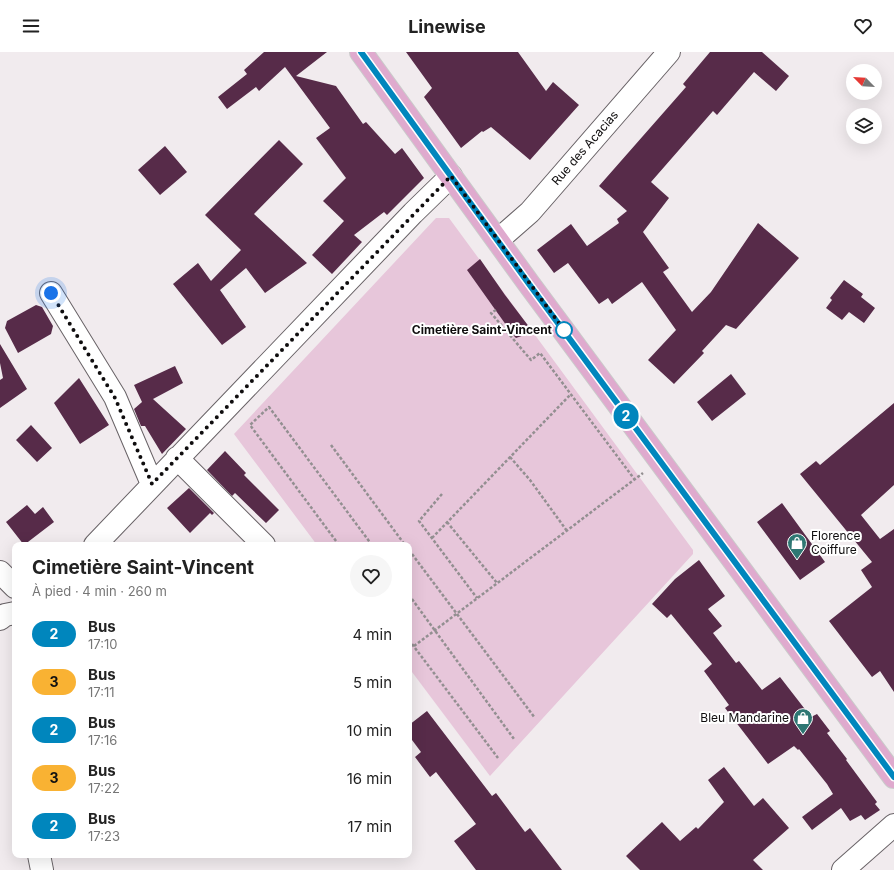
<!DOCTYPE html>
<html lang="fr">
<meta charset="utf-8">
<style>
body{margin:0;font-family:Inter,sans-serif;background:#f6f6f6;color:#222;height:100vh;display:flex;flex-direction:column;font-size:15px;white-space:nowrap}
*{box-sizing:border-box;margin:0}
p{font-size:13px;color:#767676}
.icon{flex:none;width:22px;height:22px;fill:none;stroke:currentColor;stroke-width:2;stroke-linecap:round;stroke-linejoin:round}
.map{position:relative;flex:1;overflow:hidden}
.sheet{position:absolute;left:12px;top:490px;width:400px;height:316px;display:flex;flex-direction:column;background:#fff;border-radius:8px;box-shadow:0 4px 16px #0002}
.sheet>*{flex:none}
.badge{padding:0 8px;border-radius:13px;font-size:14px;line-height:26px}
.needle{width:26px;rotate:294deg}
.fabs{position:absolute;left:846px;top:12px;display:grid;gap:8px}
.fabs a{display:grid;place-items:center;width:36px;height:36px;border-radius:50%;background:#fff;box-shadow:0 4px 16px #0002;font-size:20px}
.you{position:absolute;width:20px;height:20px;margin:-10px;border:3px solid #fff;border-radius:50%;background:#1a73e8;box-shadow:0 0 0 6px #1a73e833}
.map>.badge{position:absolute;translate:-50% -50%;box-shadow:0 0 0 2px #fff}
.round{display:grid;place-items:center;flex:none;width:42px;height:42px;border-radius:21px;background:#f6f6f6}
.head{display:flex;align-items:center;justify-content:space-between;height:68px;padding:0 20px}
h1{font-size:19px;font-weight:700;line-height:30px}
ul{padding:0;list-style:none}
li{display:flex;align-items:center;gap:12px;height:48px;padding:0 20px}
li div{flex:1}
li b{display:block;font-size:15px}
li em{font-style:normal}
li .badge{min-width:44px;font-weight:700;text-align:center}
header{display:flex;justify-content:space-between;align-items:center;height:52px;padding:0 20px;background:#fff;font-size:18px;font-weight:700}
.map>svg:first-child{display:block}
.green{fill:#e7c6da}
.building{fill:#572b49}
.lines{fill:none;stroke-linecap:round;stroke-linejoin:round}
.minor-casing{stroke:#686266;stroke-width:24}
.major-casing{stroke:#cacaca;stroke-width:24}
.path{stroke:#938f91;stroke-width:2.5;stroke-dasharray:3 2;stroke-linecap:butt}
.minor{stroke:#fff;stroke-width:22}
.major{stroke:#dfaace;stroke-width:22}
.line-casing{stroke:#fff;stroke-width:9}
.line{stroke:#0086bd;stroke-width:6}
.walk{stroke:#0f0d0e;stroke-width:4;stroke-dasharray:0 7.2}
.stop-dot{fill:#fff;stroke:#0086bd;stroke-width:2}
.labels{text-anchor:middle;stroke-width:4;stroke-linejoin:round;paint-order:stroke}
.street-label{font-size:12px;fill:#0f0d0e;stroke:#fff}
.stop-label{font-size:12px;font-weight:bold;fill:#0f0d0e;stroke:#fff;text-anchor:end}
.poi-label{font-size:12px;fill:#0f0d0e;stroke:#fff;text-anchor:start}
</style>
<header><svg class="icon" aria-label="menu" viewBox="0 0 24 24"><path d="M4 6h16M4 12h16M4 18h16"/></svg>Linewise<svg class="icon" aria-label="heart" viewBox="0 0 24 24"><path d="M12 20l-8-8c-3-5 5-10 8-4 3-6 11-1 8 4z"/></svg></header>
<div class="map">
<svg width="894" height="818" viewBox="0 0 894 818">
<rect width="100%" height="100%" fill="#f1ebee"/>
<!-- green -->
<path class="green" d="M436,166H449L693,498V502L490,724L409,616V493H317L234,382Z"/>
<!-- building -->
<path class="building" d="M264,0H327L296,24L336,34L363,72L366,70L395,102L402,96L424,126L387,163L384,160L354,183L362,190L332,222L312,203L344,169L323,149L346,126L316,86L330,76L285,15L259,39L256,35L227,57L218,45L247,22L244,18Z
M406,0H518L546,39L553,30L579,53L530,108L491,75L483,80L482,79L461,96L424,45L432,36Z
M710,0H762L789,24L776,39L754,20L717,63L713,59L651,130L669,146L643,180L669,216L663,220L692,260L711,240L758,171L799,206L736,277L726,273L702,299L704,301L674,332L648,308L676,278L642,230L612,252L608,246L599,252L568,211L554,221L537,198L571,172L587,194L619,171L617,167L627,159L599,134L686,35L683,32Z
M279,88L303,112L254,162L307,211L265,241L246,216L220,238L246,275L222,293L173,232L198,211L211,229L241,198L205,163Z
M165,94L187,120L160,143L138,118Z
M480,207L505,243L533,280L516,286L514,284L467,218Z
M844,228L863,242L861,245L875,256L864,271L849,260L842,268L826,256L832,248L830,246Z
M36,253L42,255L53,274L51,282L18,301L5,276L7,269Z
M0,292L27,337L0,356V328L3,326L0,311Z
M175,314L183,331L153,347L186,377L162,402L145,374H141L134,357L142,350L134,333Z
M731,322L746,342L712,369L697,350Z
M79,326L109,373L80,392L54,351Z
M894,351V433L861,463L880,487L894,477V640L880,619L872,625L829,569L872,535L861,518L872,510L800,422L816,409L820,413Z
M31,373L52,396L37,410L16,388Z
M225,399L246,421L244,423L279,458L266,471L235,441L232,444L207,418Z
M189,436L214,461L212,463L210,461L190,481L167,456Z
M782,451L825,510L800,528L757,470Z
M27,453L35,462L43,455L54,470L24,493L6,470Z
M699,508L725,544L708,557L722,574L713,581L736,611L739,609L762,638L780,625L811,665L817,662L830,679L827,681L847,707L846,708L877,750L875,752L880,758L865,768L861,763L850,769L841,756L812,778L802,765L833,742L827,732L799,697L798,698L794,694L768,712L725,656L729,653L704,619L712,612L671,562L667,566L652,552L675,527Z
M427,659L492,744L496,741L525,780L530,776L562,818H476L454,789L476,772L436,720L430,725L415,705L421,700L409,684V673Z
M724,715L754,754L763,746L789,776L753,808L763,818H640L626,804L662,770L680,789L696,775L698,777L724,750L708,728Z"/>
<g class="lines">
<!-- minor casing -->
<g class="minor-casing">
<path id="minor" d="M498,188L530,160L669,0
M51,241L115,345L152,432
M177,406L264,493
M95,493L413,161L451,124
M0,520L15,535
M0,567L5,563L15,561
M39,803L42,818
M843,818L894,773"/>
</g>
<!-- major casing -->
<g class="major-casing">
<path id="major" d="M361,0L529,232L894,725"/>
</g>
<!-- path -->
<path class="path" d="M496,258L491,261L531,308L540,301L635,428
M331,393L405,493
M510,405L530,428L567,479
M442,442L419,469L477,546
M447,470L497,531
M432,486L571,342
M339,493L250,373L269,355L372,493
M409,498L535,666
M409,543L514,687
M409,588L498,706
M414,594L643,421"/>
<!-- minor -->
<use href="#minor" class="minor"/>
<!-- major -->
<use href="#major" class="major"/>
</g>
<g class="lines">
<!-- line casing -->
<g class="line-casing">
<path id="line" d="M361,0L529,232L894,725"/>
</g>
<!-- line -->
<use href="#line" class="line"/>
<!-- walk -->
<path class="walk" d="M51,241L115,346L152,432L451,124L564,278"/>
</g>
<!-- icons -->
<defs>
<g id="shop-pin" transform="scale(1)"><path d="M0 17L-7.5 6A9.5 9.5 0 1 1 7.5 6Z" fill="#2e7773" stroke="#fff"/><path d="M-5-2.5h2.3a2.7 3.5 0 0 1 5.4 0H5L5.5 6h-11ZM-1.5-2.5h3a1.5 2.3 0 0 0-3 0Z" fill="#fff"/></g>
</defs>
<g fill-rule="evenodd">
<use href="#shop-pin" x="797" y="491"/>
<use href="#shop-pin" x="803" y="666"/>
</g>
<!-- markers -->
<circle class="stop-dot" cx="564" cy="278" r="8"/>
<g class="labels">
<!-- street labels -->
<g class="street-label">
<text transform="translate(585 96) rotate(-49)" y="4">Rue des Acacias</text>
</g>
<!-- stop labels -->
<g class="stop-label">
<text x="552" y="282">Cimetière Saint-Vincent</text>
</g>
<!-- poi labels -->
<g class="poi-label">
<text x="811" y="488">Florence<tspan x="811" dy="14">Coiffure</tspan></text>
<text x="789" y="670" text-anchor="end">Bleu Mandarine</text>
</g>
</g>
</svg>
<div class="fabs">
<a><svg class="needle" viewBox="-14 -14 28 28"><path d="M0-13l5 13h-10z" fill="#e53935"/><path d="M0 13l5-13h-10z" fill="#767676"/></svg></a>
<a><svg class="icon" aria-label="layers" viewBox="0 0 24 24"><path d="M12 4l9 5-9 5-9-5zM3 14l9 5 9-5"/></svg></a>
</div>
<div class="you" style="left:51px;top:241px"></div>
<b class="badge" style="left:626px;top:364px;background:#0086bd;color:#fff">2</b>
<section class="sheet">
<div class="head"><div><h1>Cimetière Saint-Vincent</h1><p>À pied · 4 min · 260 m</p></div><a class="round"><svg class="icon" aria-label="heart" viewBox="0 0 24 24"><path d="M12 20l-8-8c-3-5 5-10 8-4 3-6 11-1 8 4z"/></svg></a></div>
<ul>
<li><span class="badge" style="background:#0086bd;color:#fff">2</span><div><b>Bus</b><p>17:10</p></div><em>4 min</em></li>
<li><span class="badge" style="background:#f9b233;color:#111">3</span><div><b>Bus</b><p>17:11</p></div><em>5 min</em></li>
<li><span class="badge" style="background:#0086bd;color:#fff">2</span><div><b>Bus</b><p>17:16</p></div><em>10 min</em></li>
<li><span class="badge" style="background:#f9b233;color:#111">3</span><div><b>Bus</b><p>17:22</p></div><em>16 min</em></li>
<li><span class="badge" style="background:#0086bd;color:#fff">2</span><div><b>Bus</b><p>17:23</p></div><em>17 min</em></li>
</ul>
</section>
</div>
